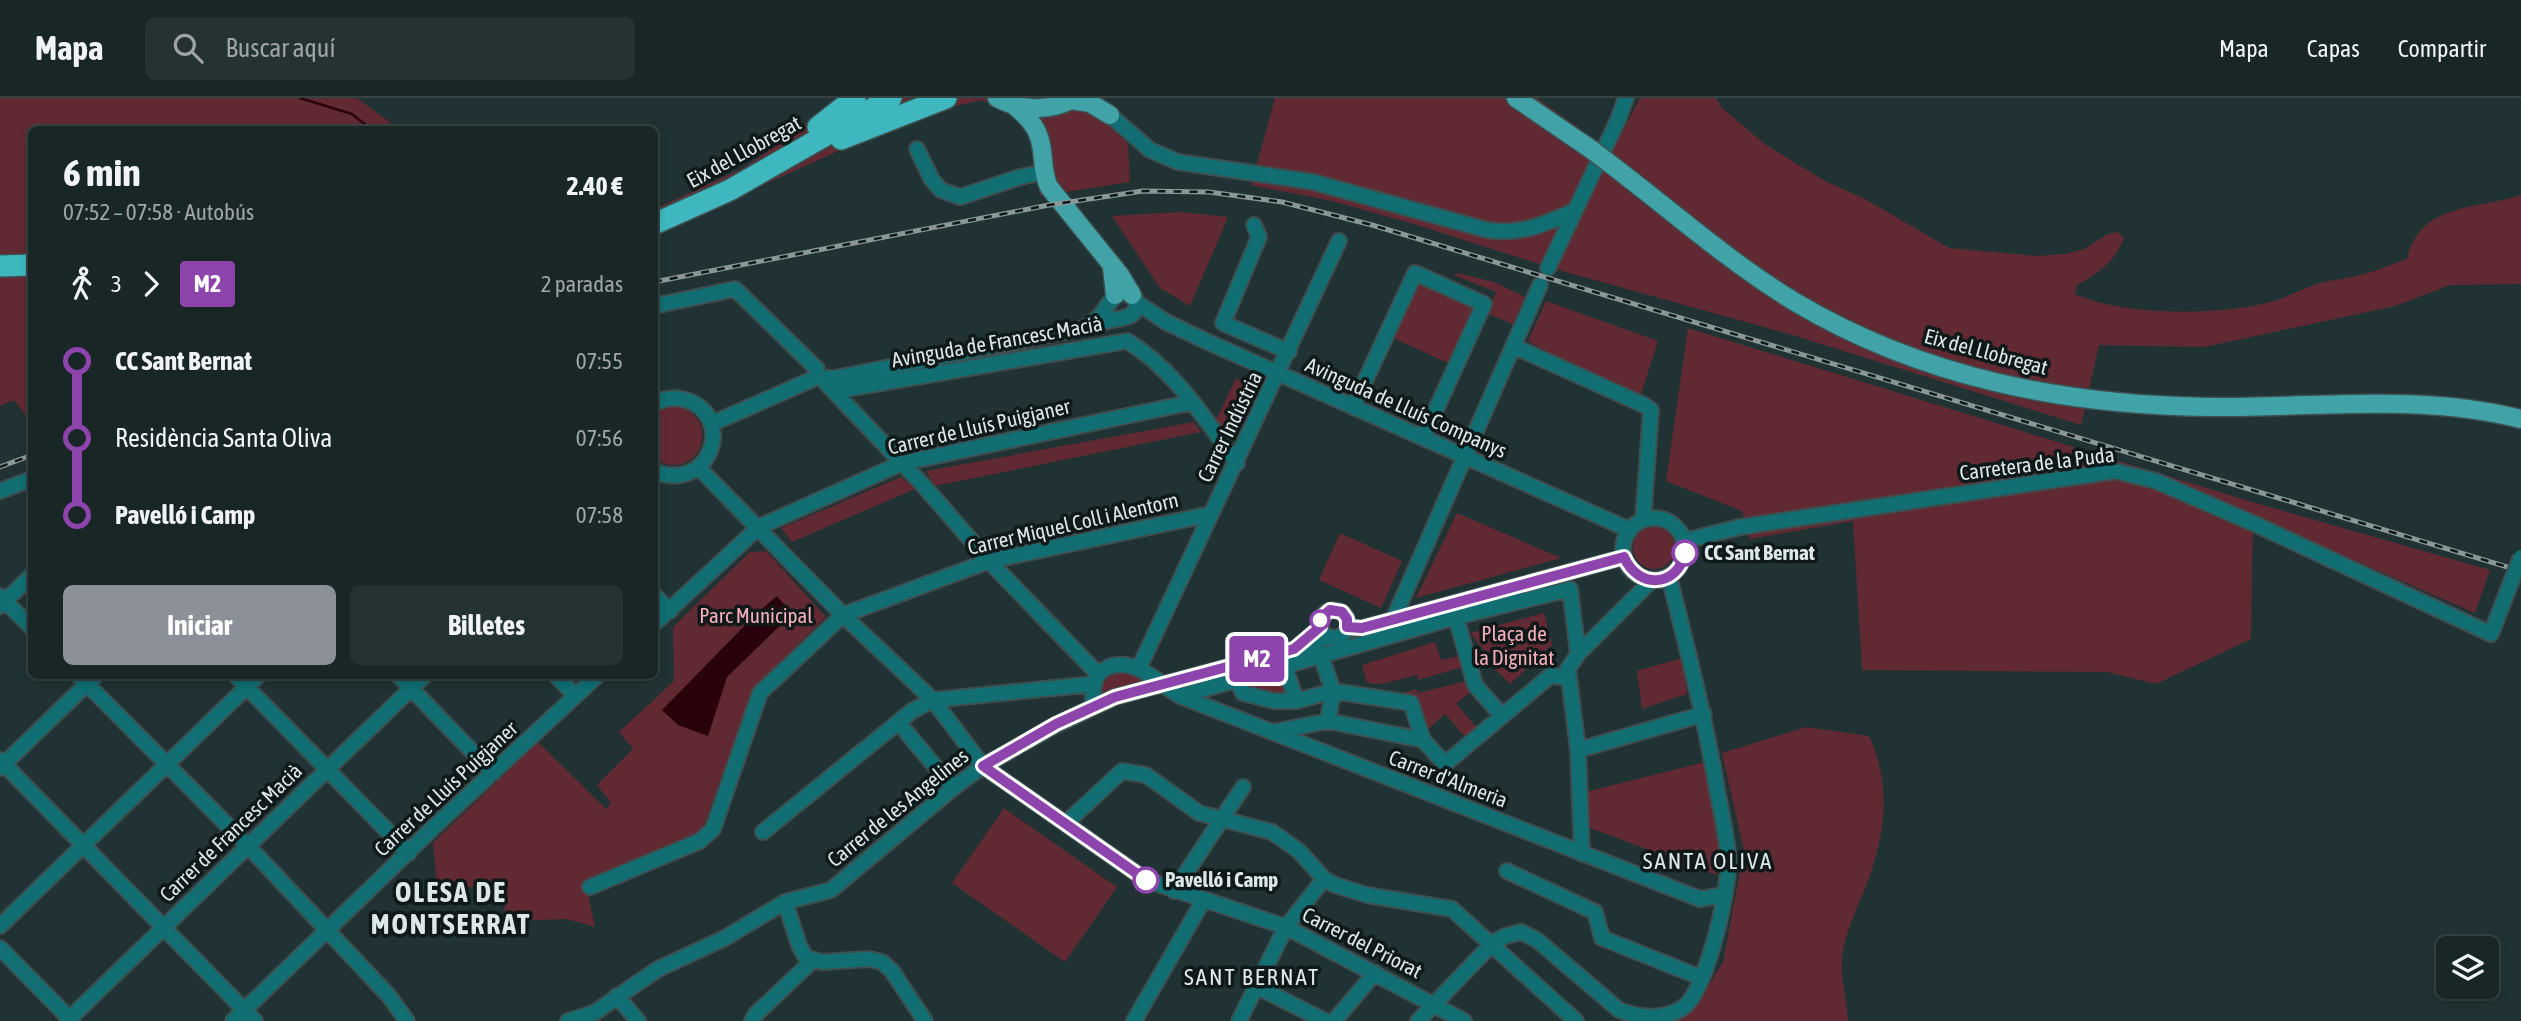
<!DOCTYPE html>
<html lang="es">
<meta charset="utf-8">
<style>
body{margin:0;font-family:"Asap Condensed",sans-serif;background:#253232;color:#f1f3f6;height:100vh;display:flex;flex-direction:column;font-size:26px;white-space:nowrap}
*{box-sizing:border-box;margin:0}
p{font-size:23px;color:#9fa5a7}
.icon{flex:none;width:38px;height:38px;fill:none;stroke:currentColor;stroke-width:2;stroke-linecap:round;stroke-linejoin:round}
.map{position:relative;flex:1;overflow:hidden}
.sheet{position:absolute;left:28px;top:28px;width:630px;height:553px;display:flex;flex-direction:column;background:#182626;border-radius:10px;box-shadow:0 4px 10px #0003,0 0 0 2px #364343}
.sheet>*{flex:none}
.badge{padding:0 14px;border-radius:5px;font-size:24px;line-height:46px}
.controls{position:absolute;left:2436px;top:838px;display:grid;gap:14px}
.controls a{display:grid;place-items:center;width:63px;height:63px;border-radius:10px;background:#182626;box-shadow:0 4px 10px #0003,0 0 0 2px #364343;font-size:35px}
.map>.badge{position:absolute;translate:-50% -50%;box-shadow:0 0 0 4px #fff}
.legs{display:flex;align-items:center;gap:10px;height:77px;padding:0 35px;font-size:23px}
.legs p{margin-inline-start:auto}
.head{display:flex;align-items:center;justify-content:space-between;height:119px;padding:0 35px}
h1{font-size:38px;font-weight:700;line-height:52px}
.cta{display:flex;gap:14px;margin-top:auto;padding:14px 35px}
.cta a{flex:1;height:80px;border-radius:10px;background:#8c9099;color:#fff;font-size:28px;font-weight:700;line-height:80px;text-align:center}
.cta a+a{background:#253232;color:#f1f3f6}
ul{padding:0 35px;list-style:none}
li{display:flex;align-items:center;gap:24px;height:77px;font-size:26px}
li i{display:grid;place-items:center;width:10px;height:100%;margin:0 9px;background:currentColor}
li i::after{content:'';width:18px;height:18px;margin:-9px;border:5px solid;border-radius:50%;background:#182626}
li p{margin-inline-start:auto}
li:first-child i{background:linear-gradient(#0000 50%,currentColor 0)}
li:last-child i{background:linear-gradient(currentColor 50%,#0000 0)}
header{display:flex;align-items:center;gap:42px;box-sizing:border-box;height:98px;padding:0 35px;background:#182626;border-bottom:2px solid #364343}
header strong{font-size:33px}
nav{display:flex;gap:38px;margin-inline-start:auto;font-size:24px}
.search{width:490px;height:63px;background:#253232;display:flex;align-items:center;gap:18px;box-sizing:border-box;padding:0 24px;border-radius:10px;color:#9fa5a7;font-size:26px}
.map>svg:first-child{display:block}
.green{fill:#612a33}
.water{fill:#2a020b}
.lines{fill:none;stroke-linecap:round;stroke-linejoin:round}
.stream{stroke:#2a020b;stroke-width:2.5}
.minor-casing{stroke:#3e4f50;stroke-width:18}
.major-casing{stroke:#3e4f50;stroke-width:21}
.highway-casing{stroke:#3e4f50;stroke-width:24}
.minor{stroke:#116e72;stroke-width:14}
.major{stroke:#41a2a7;stroke-width:18}
.highway{stroke:#3eb8be;stroke-width:21}
.rail-casing{stroke:#899797;stroke-width:5}
.rail{stroke:#101919;stroke-width:2.5;stroke-dasharray:8;stroke-linecap:butt}
.minor-bridge-casing{stroke:#3e4f50;stroke-width:18;stroke-linecap:butt}
.major-bridge-casing{stroke:#3e4f50;stroke-width:21;stroke-linecap:butt}
.minor-bridge{stroke:#116e72;stroke-width:14}
.major-bridge{stroke:#41a2a7;stroke-width:18}
.line-1-casing{stroke:#fff;stroke-width:16}
.line-1{stroke:#8e44ad;stroke-width:10}
.stop-1-dot{fill:#fff;stroke:#8e44ad;stroke-width:3.5}
.labels{text-anchor:middle;stroke-width:7;stroke-linejoin:round;paint-order:stroke}
.street-label{font-size:21px;fill:#dce7e7;stroke:#101919}
.stop-label{font-size:21px;font-weight:bold;fill:#dce7e7;stroke:#101919;text-anchor:start}
.park-label{font-size:21px;fill:#f9afb9;stroke:#101919}
.neighbourhood-label{font-size:23px;letter-spacing:2px;fill:#dce7e7;stroke:#101919}
.district-label{font-size:28px;font-weight:bold;letter-spacing:2px;fill:#dce7e7;stroke:#101919}
</style>
<header>
<strong>Mapa</strong>
<div class="search"><svg class="icon" aria-label="search" viewBox="0 0 24 24"><circle cx="10" cy="10" r="6"/><path d="M15 15l6 6"/></svg>Buscar aquí</div>
<nav><a>Mapa</a><a>Capas</a><a>Compartir</a></nav>
</header>
<div class="map">
<svg width="2521" height="923" viewBox="0 0 2521 923">
<rect width="100%" height="100%" fill="#203233"/>
<!-- green -->
<path class="green" d="M0,0H357L399,31L325,32L291,27L285,32H32V317L27,319L14,302L0,308Z
M845,0H1102L1101,20L1128,46L1130,84L1040,98L1030,37L1015,17L982,2L943,11L900,25L688,121L655,134V111L745,69Z
M1275,0H1537L1612,54L1640,0H1716L1722,10L1766,47L1825,83L1865,101L1949,150L2036,158L2065,156L2084,151L2108,136L2118,134L2124,140C2116,163 2097,176 2077,187L2075,196C2123,218 2220,218 2270,204C2287,200 2303,190 2320,185C2332,182 2345,181 2357,178C2374,174 2390,167 2407,161C2420,104 2477,112 2521,97V186L2450,187L2395,208L2204,249L2099,247L2081,327L1789,236L1555,171L1417,127L1332,103L1251,87Z
M1181,114L1228,119L1190,208L1160,190L1112,118Z
M1458,175L1494,184L1525,199L1513,226L1488,216L1496,194L1454,177Z
M1417,183L1474,210L1448,265L1391,239Z
M1546,203L1658,243L1641,296L1564,263L1528,243Z
M1688,230L2252,404L2490,472L2475,515L2253,418L2251,541L2156,586L2107,574L1862,572L1853,423L1750,441L1742,413L1666,383Z
M1236,280L1254,289L1230,343L1213,328Z
M677,308C726,322 696,387 655,361V315L667,309Z
M1194,324L1201,334L935,388L926,373Z
M901,379L915,391L792,444L781,430Z
M1457,415L1561,460L1416,500Z
M1633 450a21 21 0 1 1 42 0a21 21 0 1 1-42 0Z
M1340,435L1402,463L1381,510L1319,482Z
M766,453L826,519L753,591L701,736L585,782L595,829L567,821L506,823L502,786L437,792L433,745L538,644L606,711L611,705L597,687L633,651L619,634L674,583L673,529L750,454Z
M1544,515L1552,547L1510,586L1496,572L1498,569L1470,535Z
M1435,544L1441,562L1459,558L1463,569L1418,582L1417,577L1382,586L1367,585L1362,567Z
M1682,560L1687,596L1642,611L1637,573Z
M1129,571L1148,583L1100,598C1103,581 1112,572 1129,571Z
M1283,573L1288,596L1284,599L1250,592V584Z
M1467,583L1473,592L1456,606L1481,634L1469,643L1445,616L1425,634L1395,597L1417,591L1418,595Z
M1806,629L1869,638C1893,689 1885,741 1864,793C1856,811 1844,840 1842,859C1840,879 1847,903 1848,923H1666L1693,913L1723,864L1744,753L1722,655Z
M1705,664L1725,759L1716,777L1585,728V694Z
M1004,710L1117,789L1065,864L952,785Z"/>
<!-- water -->
<path class="water" d="M777,498L792,516L727,579L708,638L678,627L662,612L756,516Z"/>
<g class="lines">
<!-- stream -->
<path class="stream" d="M300,0L352,16L372,32"/>
<!-- minor casing -->
<g class="minor-casing">
<path id="minor" d="M1110,17L1150,52L1178,64L1313,84L1487,132C1519,137 1543,127 1572,114
M917,51L932,82L941,92L960,99L1020,79L1044,74
M1254,127L1259,139L1223,225L1289,254
M1548,170L1618,22L1626,0
M1136,204L1166,224L1208,244L1630,432
M654,208L735,191L817,271
M1513,248L1644,307L1651,312L1643,422
M828,280H835L1085,230C1095,227 1107,222 1118,221C1130,219 1140,216 1135,200L1126,194L1115,197L1100,218L1085,230
M825,284L923,387L989,463L1098,576
M835,293L1127,243C1174,271 1205,321 1237,365
M654,306C664,300 676,299 686,302C737,318 710,397 654,373
M1353,309L1415,175L1484,206L1423,340
M711,326L813,281
M699,370L843,517L933,602L983,668L1146,782L1286,829L1464,923
M0,393L32,381
M1623 451a31 31 0 1 1 62 0a31 31 0 1 1-62 0Z
M1684,443L1740,429L2115,373L2156,383L2257,427L2491,536L2511,484
M654,497L670,513
M0,498L32,530
M0,508L32,477
M1320 526a14 14 0 1 1 28 0a14 14 0 1 1-28 0Z
M1456,519L1475,587L1502,618
M1393,522L1540,187
M654,526L759,429L902,365L1193,304
M1347,529L1362,530L1624,459
M1344,551L1456,519L1570,491L1578,556
M1321,558L1333,593L1328,623
M1285,568L1296,603
M1139,570L1339,143
M79,578L248,748L389,898L407,923
M236,578L409,755
M399,578L493,675
M556,578L575,597
M1237,582L1243,595L1274,603H1296L1333,593L1411,605L1423,642
M1180,598L1344,551L1340,538
M1092,610C1094,600 1092,585 1098,577C1100,573 1107,570 1111,568C1138,561 1158,585 1180,598L1700,801L1724,797
M898,624L953,690
M1273,634L1328,623L1423,642L1445,666L1551,577L1569,581
M1578,652L1704,616
M0,662L255,923
M0,670L95,578
M1066,725L1122,673L1146,677L1199,715L1272,734L1299,753L1324,781L1335,787L1367,797L1452,811L1576,923
M763,734L912,613L933,602L1094,586
M1582,756L1578,652L1568,571L1578,556L1652,482
M1507,773L1595,814L1602,840L1702,880
M590,789L700,743L713,731L760,595L843,517L989,463L1211,416
M1174,793L1243,689
M785,804L799,847L806,860L823,864L869,861L882,864L892,873L925,923
M0,828L258,578
M0,850L72,923
M1258,889L1325,923
M617,898L638,923
M67,923L424,578
M233,923L436,727L597,578
M568,923L594,915L658,871L725,840L785,804L831,792L953,690L983,668L1056,627L1115,599L1314,546L1328,538
M752,923L756,916L812,863
M1134,923L1203,803
M1239,923L1286,829L1324,781
M1334,923L1375,875
M1418,923L1492,846L1505,838L1521,834L1537,842L1619,912C1639,920 1667,923 1685,908C1707,890 1732,784 1728,756C1726,735 1721,713 1717,692C1705,620 1687,550 1669,478"/>
</g>
<!-- major casing -->
<g class="major-casing">
<path id="major" d="M997,0C1022,13 1050,14 1075,0
M1516,0L1592,52
M1071,2L1090,5L1110,17
M1015,8C1025,17 1035,26 1039,39C1045,56 1041,73 1049,89L1120,177L1132,197
M1609,65C1671,112 1729,164 1795,204C1923,280 2064,307 2210,309C2314,310 2419,295 2521,321
M1112,169L1115,197"/>
</g>
<!-- highway casing -->
<g class="highway-casing">
<path id="highway" d="M818,29L855,0
M841,41L946,0
M654,126L730,92L891,0
M0,168L32,167"/>
</g>
<!-- minor -->
<use href="#minor" class="minor"/>
<!-- major -->
<use href="#major" class="major"/>
<!-- highway -->
<use href="#highway" class="highway"/>
<!-- rail casing -->
<g class="rail-casing">
<path id="rail" d="M654,184L1049,107L1143,93L1209,94L1282,104L1372,127L2521,473
M0,369L32,357"/>
</g>
<!-- rail -->
<use href="#rail" class="rail"/>
<!-- minor-bridge casing -->
<g class="minor-bridge-casing">
<path id="minor-bridge" d="M2511,484L2521,459"/>
</g>
<!-- major-bridge casing -->
<g class="major-bridge-casing">
<path id="major-bridge" d="M1592,52L1609,65"/>
</g>
<!-- minor-bridge -->
<use href="#minor-bridge" class="minor-bridge"/>
<!-- major-bridge -->
<use href="#major-bridge" class="major-bridge"/>
</g>
<g class="lines">
<!-- line-1 casing -->
<g class="line-1-casing">
<path id="line-1" d="M1146,782L983,668L1056,626L1115,599L1294,551L1320,529L1322,519L1330,512L1342,514L1347,521V529L1362,530L1624,459C1638,491 1677,490 1685,455"/>
</g>
<!-- line-1 -->
<use href="#line-1" class="line-1"/>
</g>
<!-- markers -->
<g class="stop-1-dot">
<circle cx="1685" cy="455" r="12"/>
<circle cx="1320" cy="522" r="9"/>
<circle cx="1146" cy="782" r="12"/>
</g>
<g class="labels">
<!-- street labels -->
<g class="street-label">
<text transform="translate(744 54) rotate(-29)" y="7">Eix del Llobregat</text>
<text transform="translate(997 244) rotate(-10)" y="7">Avinguda de Francesc Macià</text>
<text transform="translate(1986 254) rotate(15)" y="7">Eix del Llobregat</text>
<text transform="translate(1406 310) rotate(24)" y="7">Avinguda de Lluís Companys</text>
<text transform="translate(979 329) rotate(-13)" y="7">Carrer de Lluís Puigjaner</text>
<text transform="translate(1230 329) rotate(-64)" y="7">Carrer Indústria</text>
<text transform="translate(2037 366) rotate(-7)" y="7">Carretera de la Puda</text>
<text transform="translate(1073 426) rotate(-13)" y="7">Carrer Miquel Coll i Alentorn</text>
<text transform="translate(1448 681) rotate(21)" y="7">Carrer d'Almeria</text>
<text transform="translate(446 691) rotate(-43)" y="7">Carrer de Lluís Puigjaner</text>
<text transform="translate(898 710) rotate(-39)" y="7">Carrer de les Angelines</text>
<text transform="translate(231 735) rotate(-44)" y="7">Carrer de Francesc Macià</text>
<text transform="translate(1362 845) rotate(27)" y="7">Carrer del Priorat</text>
</g>
<!-- stop labels -->
<g class="stop-label">
<text x="1704" y="462">CC Sant Bernat</text>
<text x="1165" y="789">Pavelló i Camp</text>
</g>
<!-- park labels -->
<g class="park-label">
<text x="756" y="525">Parc Municipal</text>
<text x="1514" y="543">Plaça de<tspan x="1514" dy="24">la Dignitat</tspan></text>
</g>
<!-- neighbourhood labels -->
<g class="neighbourhood-label">
<text x="1708" y="771">SANTA OLIVA</text>
<text x="1252" y="887">SANT BERNAT</text>
</g>
<!-- district labels -->
<g class="district-label">
<text x="451" y="804">OLESA DE<tspan x="451" dy="32">MONTSERRAT</tspan></text>
</g>
</g>
</svg>
<div class="controls">
<a><svg class="icon" aria-label="layers" viewBox="0 0 24 24"><path d="M12 4l9 5-9 5-9-5zM3 14l9 5 9-5"/></svg></a>
</div>
<b class="badge" style="left:1257px;top:561px;background:#8e44ad;color:#fff">M2</b>
<section class="sheet">
<div class="head"><div><h1>6 min</h1><p>07:52 – 07:58 · Autobús</p></div><b>2.40 €</b></div>
<div class="legs"><svg class="icon" aria-label="walk" viewBox="0 0 24 24"><circle cx="13" cy="4" r="2"/><path d="M13 8l-2 6 4 7M11 14l-3 7M7 12l3-4h3l4 4"/></svg>3<svg class="icon" aria-label="forward" viewBox="0 0 24 24"><path d="M9 5l7 7-7 7"/></svg><b class="badge" style="background:#8e44ad;color:#fff">M2</b><p>2 paradas</p></div>
<ul>
<li><i style="color:#8e44ad"></i><b>CC Sant Bernat</b><p>07:55</p></li>
<li><i style="color:#8e44ad"></i><span>Residència Santa Oliva</span><p>07:56</p></li>
<li><i style="color:#8e44ad"></i><b>Pavelló i Camp</b><p>07:58</p></li>
</ul>
<div class="cta"><a>Iniciar</a><a>Billetes</a></div>
</section>
</div>
